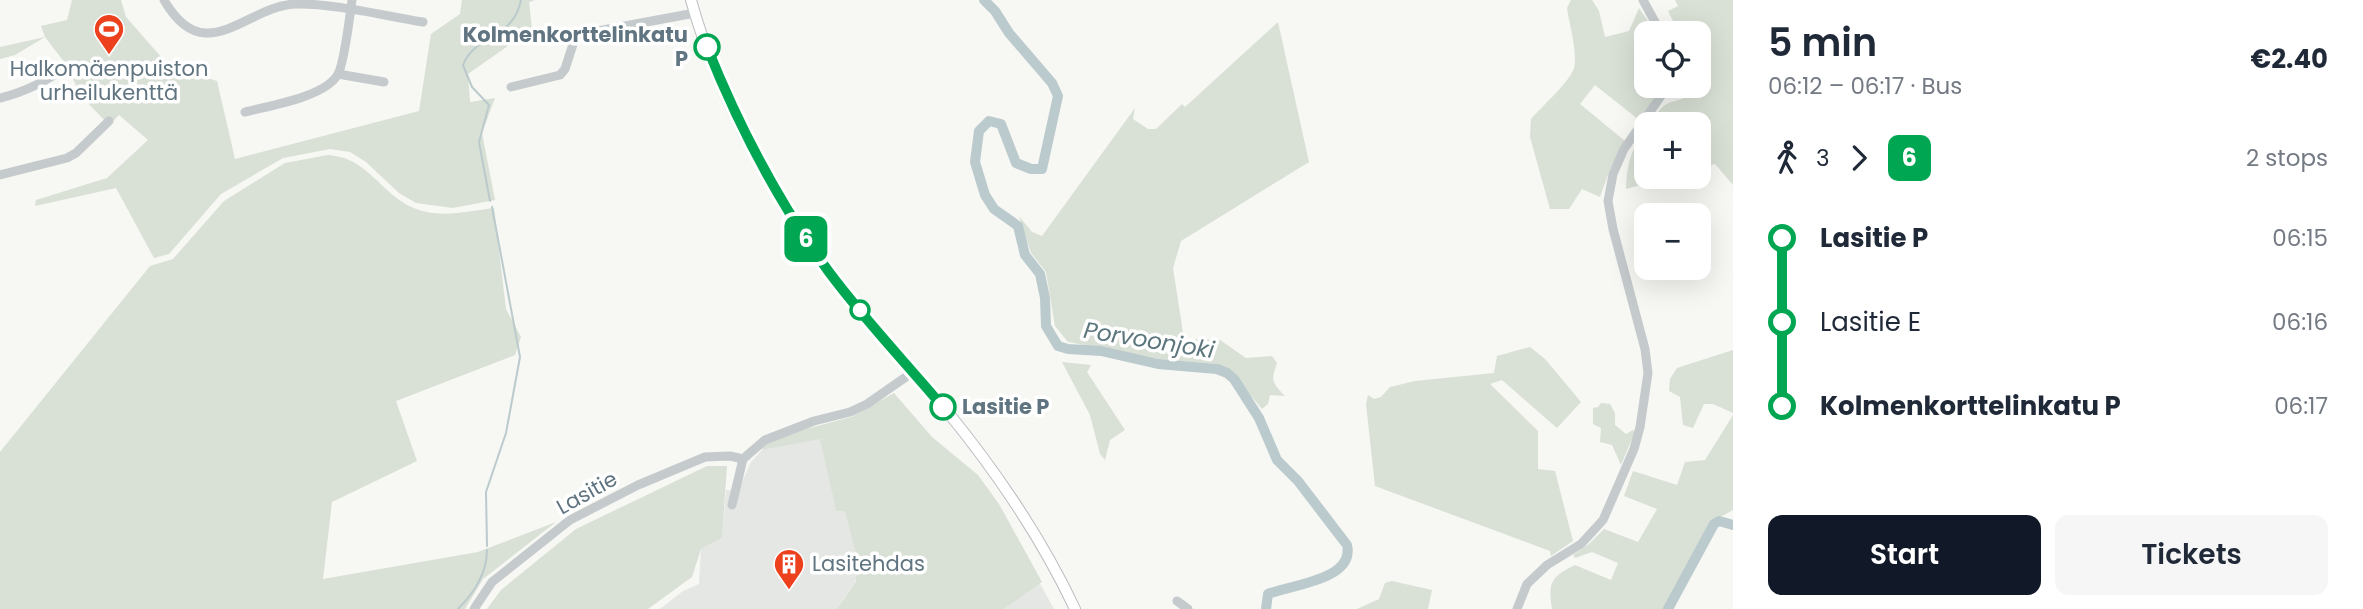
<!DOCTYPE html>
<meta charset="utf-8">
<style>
body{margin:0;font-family:Poppins,sans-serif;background:#f6f6f7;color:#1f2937;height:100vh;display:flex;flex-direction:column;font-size:26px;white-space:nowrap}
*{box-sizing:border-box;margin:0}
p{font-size:23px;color:#747a83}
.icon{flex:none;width:38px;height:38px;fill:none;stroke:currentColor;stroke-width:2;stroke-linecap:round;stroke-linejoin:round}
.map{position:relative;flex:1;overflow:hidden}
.drawer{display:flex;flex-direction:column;background:#fff;width:630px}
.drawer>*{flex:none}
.badge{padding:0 14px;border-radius:10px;font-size:24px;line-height:46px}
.tools{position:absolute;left:1634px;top:21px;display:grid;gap:14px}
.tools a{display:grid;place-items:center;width:77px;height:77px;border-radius:14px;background:#fff;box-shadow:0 7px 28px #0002;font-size:35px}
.map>.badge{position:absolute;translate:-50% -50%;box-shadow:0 0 0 4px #fff}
.legs{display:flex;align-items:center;gap:10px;height:77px;padding:0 35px;font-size:23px}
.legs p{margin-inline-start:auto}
.summary{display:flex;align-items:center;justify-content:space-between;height:119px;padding:0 35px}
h1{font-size:38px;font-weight:600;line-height:52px}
.primary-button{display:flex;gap:14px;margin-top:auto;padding:14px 35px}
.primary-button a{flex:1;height:80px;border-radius:14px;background:#111827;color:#fff;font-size:28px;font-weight:600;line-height:80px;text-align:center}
.primary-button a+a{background:#f6f6f7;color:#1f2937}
ul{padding:0 35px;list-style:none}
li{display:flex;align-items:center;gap:24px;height:84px;font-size:26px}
li i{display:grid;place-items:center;width:10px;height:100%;margin:0 9px;background:currentColor}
li i::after{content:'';width:18px;height:18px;margin:-9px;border:5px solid;border-radius:50%;background:#fff}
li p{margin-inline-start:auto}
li:first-child i{background:linear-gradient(#0000 50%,currentColor 0)}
li:last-child i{background:linear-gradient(currentColor 50%,#0000 0)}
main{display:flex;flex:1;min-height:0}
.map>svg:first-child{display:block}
.built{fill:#e5e7e5}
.green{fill:#d9e0d5}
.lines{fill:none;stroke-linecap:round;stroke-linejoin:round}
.stream{stroke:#bbcacd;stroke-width:2}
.river{stroke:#bbcacd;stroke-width:10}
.major-casing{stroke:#b8bdc0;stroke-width:12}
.minor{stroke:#c5cacc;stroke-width:9}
.major{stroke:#fff;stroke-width:10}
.line-1-casing{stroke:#fff;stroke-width:16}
.line-1{stroke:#00a651;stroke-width:10}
.stop-1-dot{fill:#fff;stroke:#00a651;stroke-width:3.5}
.labels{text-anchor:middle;stroke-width:7;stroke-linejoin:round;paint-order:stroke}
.stop-label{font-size:21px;font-weight:bold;fill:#607581;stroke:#fff;text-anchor:end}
.poi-label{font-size:21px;fill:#607581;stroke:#fff}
.street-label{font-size:21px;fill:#607581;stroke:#fff}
.water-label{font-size:23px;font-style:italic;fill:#5b767c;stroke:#fff}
</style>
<main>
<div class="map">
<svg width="1733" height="609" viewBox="0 0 1733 609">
<rect width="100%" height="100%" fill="#f7f7f4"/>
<!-- built -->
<path class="built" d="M820,438L836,511L845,510L857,558L856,580L837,609H660L683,591L699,584L701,549L722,538L726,490L738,491L751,462L762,450Z
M1039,582L1054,609H1004L1006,607Z"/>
<!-- green -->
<path class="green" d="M72,0H121L126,17L169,66L217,81L235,159L419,111L431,34L460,14L462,0H535L529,2L532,29L468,74L470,102L495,98L482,133L495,200L453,208L416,203L399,193L366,162L350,152L330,149L283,158L221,194L169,254L154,258L116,188L35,206L36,200L107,178L148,140L119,115L109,125L82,97L65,63L45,37L15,55L0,59V47L45,37L41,26L67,20Z
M1571,0H1592L1599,11L1605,37L1629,31L1639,8L1656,33H1647V86H1661L1657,97L1639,120L1595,85L1580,104L1625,141L1610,169L1600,197L1582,189L1569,209H1550L1530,137L1531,119C1542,106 1569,83 1574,68C1578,53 1569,23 1567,8Z
M1675,0H1733V185L1715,164L1699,168V124H1650C1654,119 1659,109 1665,105C1677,98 1689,102 1693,86H1699V33H1679L1668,11L1678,6Z
M1278,22L1309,162L1181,241L1173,268L1184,339L1220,340L1246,358L1272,356L1277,363C1271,381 1271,381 1285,396L1270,395L1268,404L1262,409L1228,369L1217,364L1158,359L1068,342L1055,326L1046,272L1031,253L1019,216L1032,232L1042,236L1135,108L1133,119L1148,129H1156L1182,104L1185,107Z
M1647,128V177H1669L1626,189C1627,163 1631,149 1647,128Z
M328,155C335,156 343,157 349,160C374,171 388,198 414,208C439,219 469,211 494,208L506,309L521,337L515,355L396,401L417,461L332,502L323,579L478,552L556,522L483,579L465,609H0V452L150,266L173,259L224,201L285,163Z
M1530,347L1545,359L1581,402L1557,428L1502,380L1490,384L1538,431V469L1555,471L1573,541L1551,556L1550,551L1375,486L1366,404L1368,395L1374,399L1381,397L1390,387L1415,381L1494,373L1497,356Z
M1733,350V413L1713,404H1704L1693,428L1683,425L1680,397L1669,391L1670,379L1677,368Z
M1062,362L1091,365L1087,372L1125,430L1110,440L1105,460L1100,454L1090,415Z
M894,393L932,437L978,475L999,504L1042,582L1004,609H837L856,581L857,558L845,511H836L820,439L762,450L765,443L787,434L851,417Z
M1601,403L1610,404L1615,413V425L1626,434L1633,430L1635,432L1621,465L1612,445L1600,442L1601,428L1593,424V408L1598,407Z
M1733,415V510L1711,522L1663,609H1552C1548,582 1551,577 1575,565L1611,580L1618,563L1592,552L1575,558L1573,555L1589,544L1604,529L1638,542L1657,509L1624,496L1633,471L1677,485L1685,462L1705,460Z
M707,466H727L722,538L701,549L692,577L648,609H487L501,590L576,529Z
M1392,581L1432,590L1428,609H1357L1379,599L1385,583Z"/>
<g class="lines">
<!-- stream -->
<path class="stream" d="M490,201L479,142L489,105L472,87L463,65C475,34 513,40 521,0
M487,546L486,492L506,433L520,357L492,207
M458,609C474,593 487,573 487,550"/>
<!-- river -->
<path class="river" d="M984,0L995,11L1009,33L1052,83L1058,96L1042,169H1031L1016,163L1001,124L989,121L979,131L975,162L985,195L994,209L1018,226L1025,255L1040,274L1045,298L1046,326L1058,346L1068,349L1101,351L1158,364L1217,369L1227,373L1234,379L1259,418L1277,460L1298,481L1347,545C1355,580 1290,585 1268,594L1266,609
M1668,609L1714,524L1719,521L1733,525"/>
<!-- major casing -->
<g class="major-casing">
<path id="major" d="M691,0C718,97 770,191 830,272C866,320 908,364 946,410C996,471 1041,537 1075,609"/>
</g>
<!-- minor -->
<path class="minor" d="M164,0C205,71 246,6 295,4C333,3 385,16 423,22
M1643,0L1661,33
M338,74L384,82
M511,87L560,75L565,69L576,35L695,13
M0,98C26,92 47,80 69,66
M245,112C268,106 326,97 338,74C344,64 350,15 352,0
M0,175L67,158L76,153L109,121
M732,505L743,459L765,440L814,421L850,412L867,404L913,372
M1177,601L1188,609
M474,609L492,582L570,520L638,485L705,457L730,456L743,459
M1517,609L1527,584L1547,565L1581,544L1603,520L1634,449L1640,427L1648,373L1645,349L1613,229L1608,201L1613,174L1624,149L1661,96L1664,86"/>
<!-- major -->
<use href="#major" class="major"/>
</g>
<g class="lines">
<!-- line-1 casing -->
<g class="line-1-casing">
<path id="line-1" d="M707,47C739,127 778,202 829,272C864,319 905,362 943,407"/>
</g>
<!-- line-1 -->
<use href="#line-1" class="line-1"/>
</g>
<!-- icons -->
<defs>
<g id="stadium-pin" transform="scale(1.575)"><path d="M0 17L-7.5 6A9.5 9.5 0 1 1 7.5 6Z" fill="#ed411e" stroke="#fff"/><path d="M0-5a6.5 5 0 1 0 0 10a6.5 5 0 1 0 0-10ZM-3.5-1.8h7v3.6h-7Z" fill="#fff"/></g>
<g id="building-pin" transform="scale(1.575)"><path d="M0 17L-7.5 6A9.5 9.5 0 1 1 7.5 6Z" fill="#ed411e" stroke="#fff"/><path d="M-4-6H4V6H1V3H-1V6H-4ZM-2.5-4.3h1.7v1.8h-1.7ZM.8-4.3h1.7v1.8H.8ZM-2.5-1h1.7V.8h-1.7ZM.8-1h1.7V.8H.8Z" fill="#fff"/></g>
</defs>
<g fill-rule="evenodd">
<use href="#stadium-pin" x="109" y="29"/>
<use href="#building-pin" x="789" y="564"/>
</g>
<!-- markers -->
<g class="stop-1-dot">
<circle cx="707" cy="47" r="12"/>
<circle cx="860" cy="310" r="9"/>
<circle cx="943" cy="407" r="12"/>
</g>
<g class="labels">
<!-- stop labels -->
<g class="stop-label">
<text x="688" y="42">Kolmenkorttelinkatu<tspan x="688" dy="24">P</tspan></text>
<text x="962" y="414" text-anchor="start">Lasitie P</text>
</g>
<!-- poi labels -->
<g class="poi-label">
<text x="109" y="76">Halkomäenpuiston<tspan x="109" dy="24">urheilukenttä</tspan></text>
<text x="812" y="571" text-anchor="start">Lasitehdas</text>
</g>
<!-- street labels -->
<g class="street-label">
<text transform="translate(587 493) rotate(-29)" y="7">Lasitie</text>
</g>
<!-- water labels -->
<g class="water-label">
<text transform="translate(1149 340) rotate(9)" y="8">Porvoonjoki</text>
</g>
</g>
</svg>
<div class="tools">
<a><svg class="icon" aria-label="locate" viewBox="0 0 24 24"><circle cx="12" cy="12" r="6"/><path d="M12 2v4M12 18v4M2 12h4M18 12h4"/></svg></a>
<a>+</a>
<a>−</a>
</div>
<b class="badge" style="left:806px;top:239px;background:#00a651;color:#fff">6</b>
</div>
<section class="drawer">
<div class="summary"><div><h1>5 min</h1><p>06:12 – 06:17 · Bus</p></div><b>€2.40</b></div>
<div class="legs"><svg class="icon" aria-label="walk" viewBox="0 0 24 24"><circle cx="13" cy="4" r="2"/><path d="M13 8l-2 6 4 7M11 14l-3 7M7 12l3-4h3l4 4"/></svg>3<svg class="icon" aria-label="forward" viewBox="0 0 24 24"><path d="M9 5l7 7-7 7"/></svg><b class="badge" style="background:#00a651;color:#fff">6</b><p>2 stops</p></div>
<ul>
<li><i style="color:#00a651"></i><b>Lasitie P</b><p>06:15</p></li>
<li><i style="color:#00a651"></i><span>Lasitie E</span><p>06:16</p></li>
<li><i style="color:#00a651"></i><b>Kolmenkorttelinkatu P</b><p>06:17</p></li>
</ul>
<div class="primary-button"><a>Start</a><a>Tickets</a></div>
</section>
</main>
